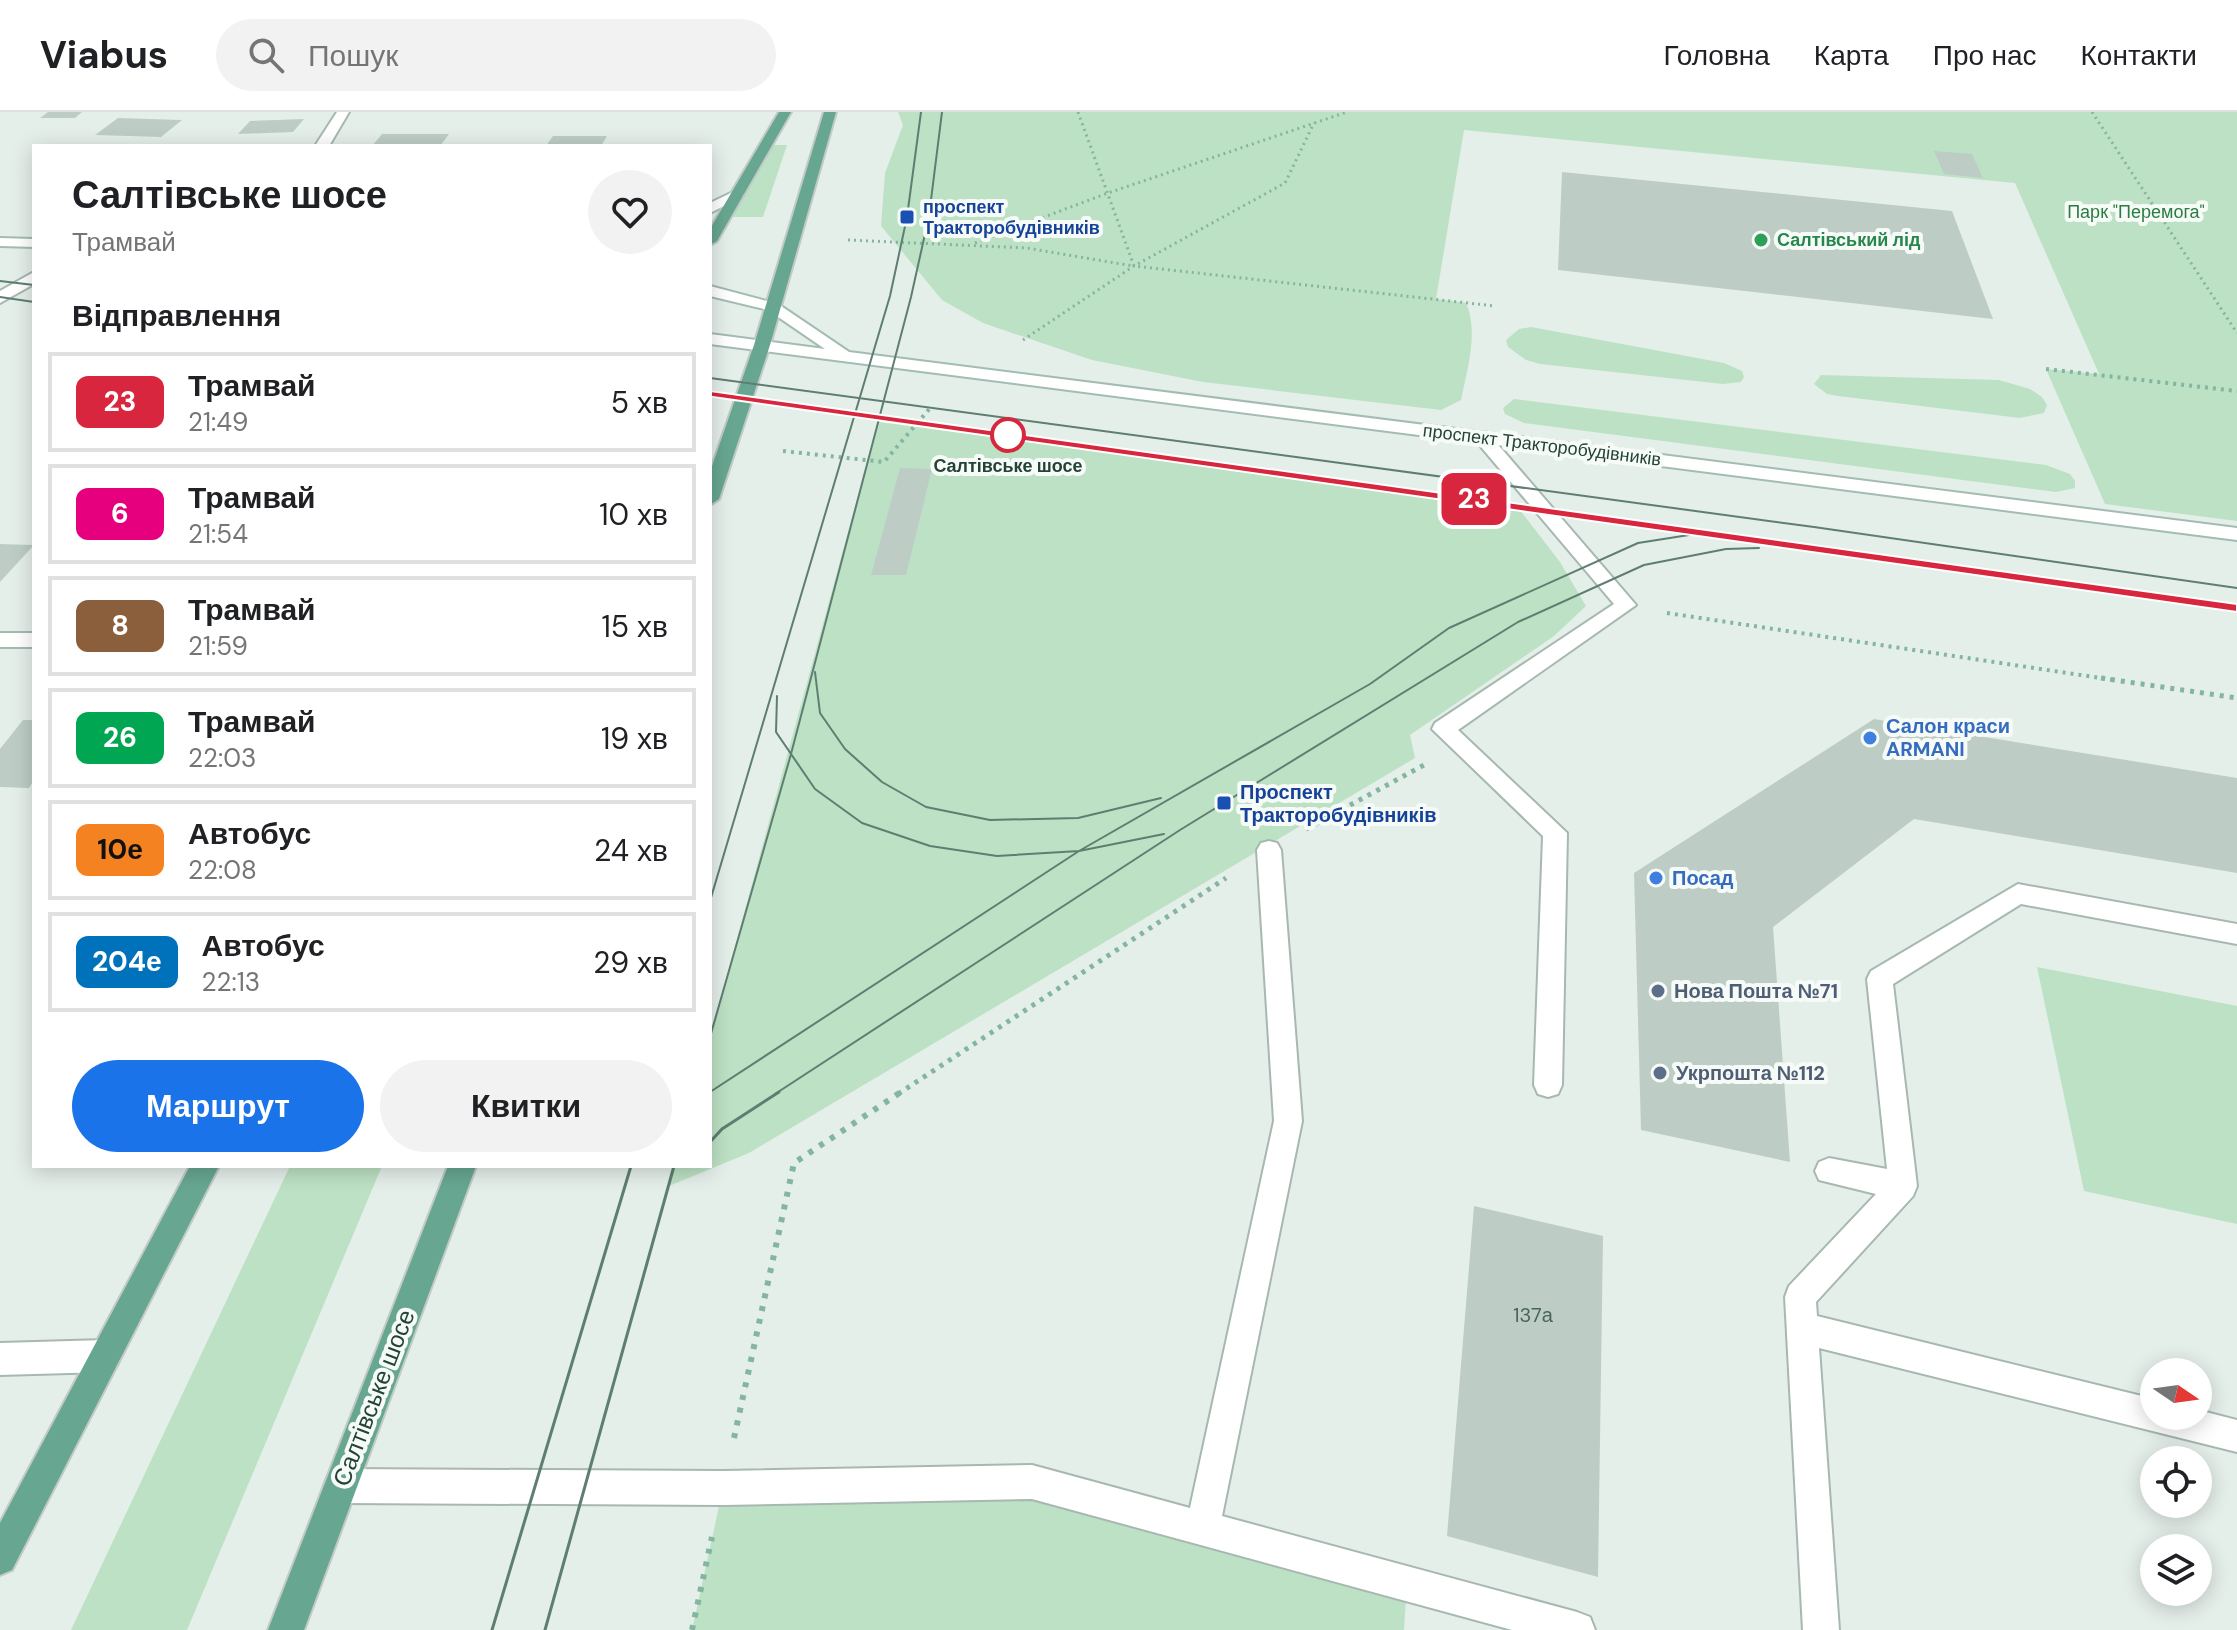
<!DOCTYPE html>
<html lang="uk">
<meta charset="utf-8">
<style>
body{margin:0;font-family:"DM Sans",sans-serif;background:#f2f2f2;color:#202124;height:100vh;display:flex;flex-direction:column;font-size:30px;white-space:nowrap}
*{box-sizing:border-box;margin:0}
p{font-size:26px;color:#757577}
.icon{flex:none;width:44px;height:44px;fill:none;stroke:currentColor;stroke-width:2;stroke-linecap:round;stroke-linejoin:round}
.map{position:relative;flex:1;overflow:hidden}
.side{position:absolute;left:32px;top:32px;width:680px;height:1024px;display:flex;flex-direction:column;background:#fff;border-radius:0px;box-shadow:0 4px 20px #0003}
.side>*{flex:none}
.badge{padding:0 16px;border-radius:12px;font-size:28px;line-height:52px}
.needle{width:52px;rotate:103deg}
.fabs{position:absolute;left:2140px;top:1246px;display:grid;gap:16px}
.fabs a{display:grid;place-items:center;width:72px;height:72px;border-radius:50%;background:#fff;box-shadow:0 4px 20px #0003;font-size:40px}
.map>.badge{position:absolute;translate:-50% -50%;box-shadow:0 0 0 4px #fff}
h2{padding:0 40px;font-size:30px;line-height:72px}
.round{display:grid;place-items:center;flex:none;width:84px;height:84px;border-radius:42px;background:#f2f2f2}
.summary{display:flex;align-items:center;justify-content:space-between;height:136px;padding:0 40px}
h1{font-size:38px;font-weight:700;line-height:60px}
.primary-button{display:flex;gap:16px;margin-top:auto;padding:16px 40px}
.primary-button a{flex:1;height:92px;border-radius:48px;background:#1a73e8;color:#fff;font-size:32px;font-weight:700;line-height:92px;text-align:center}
.primary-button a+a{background:#f2f2f2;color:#202124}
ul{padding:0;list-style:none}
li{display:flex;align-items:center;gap:24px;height:100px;margin:0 16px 12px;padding:0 24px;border:4px solid #e0e0e0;border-radius:0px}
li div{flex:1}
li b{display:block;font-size:30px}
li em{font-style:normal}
li .badge{min-width:88px;font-weight:700;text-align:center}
header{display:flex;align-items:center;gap:48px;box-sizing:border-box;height:112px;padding:0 40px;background:#fff;border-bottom:2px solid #e0e0e0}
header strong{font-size:38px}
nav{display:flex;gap:44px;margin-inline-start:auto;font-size:28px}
.search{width:560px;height:72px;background:#f2f2f2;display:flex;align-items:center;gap:20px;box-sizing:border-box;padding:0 28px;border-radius:44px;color:#757577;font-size:30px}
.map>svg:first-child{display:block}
.green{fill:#bde1c4}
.building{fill:#bdcdc5}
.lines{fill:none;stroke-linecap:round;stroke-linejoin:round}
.lane-casing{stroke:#a7b8b1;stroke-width:4}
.street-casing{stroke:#a7b8b1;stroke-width:4}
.secondary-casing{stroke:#a3bcb1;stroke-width:4}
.primary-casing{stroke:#c1cac7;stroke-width:4}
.path-far3{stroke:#84b5a1;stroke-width:3;stroke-dasharray:2 4;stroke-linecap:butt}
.path-far2{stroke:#84b5a1;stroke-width:4;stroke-dasharray:3 5;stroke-linecap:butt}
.path-far1{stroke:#84b5a1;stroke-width:5;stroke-dasharray:4 6;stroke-linecap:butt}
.path{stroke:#84b5a1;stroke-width:6;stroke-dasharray:5 8;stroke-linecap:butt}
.lane{fill:#fff;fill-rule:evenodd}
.street{fill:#fff;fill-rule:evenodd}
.secondary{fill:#fff;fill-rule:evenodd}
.primary{fill:#67a791;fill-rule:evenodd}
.tram-far1{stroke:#5e7e72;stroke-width:2}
.tram{stroke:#5e7e72;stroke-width:3}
.line{fill:#d7263d;stroke:#fff;stroke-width:2}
.transit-dot{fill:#1a4fb4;stroke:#f7fbf8;stroke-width:3}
.leisure-dot{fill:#2e9e5b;stroke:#f7fbf8;stroke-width:3}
.stop-dot{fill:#fff;stroke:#d7263d;stroke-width:4}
.shop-dot{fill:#3f7fe0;stroke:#f7fbf8;stroke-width:3}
.service-dot{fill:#5c6f8a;stroke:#f7fbf8;stroke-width:3}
.labels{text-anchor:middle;stroke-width:8;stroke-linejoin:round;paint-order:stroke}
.far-transit-label{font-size:18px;font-weight:bold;fill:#164399;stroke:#f7fbf8;text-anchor:start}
.far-park-label{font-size:18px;fill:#2a7d42;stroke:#f7fbf8}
.far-leisure-label{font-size:18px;font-weight:bold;fill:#27864d;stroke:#f7fbf8;text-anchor:start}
.far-street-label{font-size:18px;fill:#234337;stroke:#f7fbf8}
.far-stop-label{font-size:18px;font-weight:bold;fill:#234337;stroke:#f7fbf8}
.shop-label{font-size:20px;font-weight:bold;fill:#366cbe;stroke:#f7fbf8;text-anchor:start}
.transit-label{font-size:20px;font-weight:bold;fill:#164399;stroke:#f7fbf8;text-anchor:start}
.service-label{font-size:20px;font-weight:bold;fill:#4e5e75;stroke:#f7fbf8;text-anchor:start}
.near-number-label{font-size:20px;fill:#4a665a}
.near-street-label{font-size:24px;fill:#234337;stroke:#f7fbf8}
</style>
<header>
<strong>Viabus</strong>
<div class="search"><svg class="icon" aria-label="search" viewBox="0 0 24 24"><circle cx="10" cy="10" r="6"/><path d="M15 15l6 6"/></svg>Пошук</div>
<nav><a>Головна</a><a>Карта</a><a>Про нас</a><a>Контакти</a></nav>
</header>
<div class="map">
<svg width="2237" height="1518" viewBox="0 0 2237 1518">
<rect width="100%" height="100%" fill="#e5efea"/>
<!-- green -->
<path class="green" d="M898,0H2237V409L2105,392L2046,257L2099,262L2015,71L1464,18L1436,187L1466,191C1479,219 1467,259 1461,288L1441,298L1203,270L1092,248L983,211L942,188L881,114L885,61L903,13Z
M769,33H787L763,105H728Z
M1531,215L1724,251L1742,259L1744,265L1741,270L1723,272L1540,252L1526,248L1508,235L1506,228L1519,217Z
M1821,263L1999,268L2030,277L2042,285L2047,293L2044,301L2020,306L1838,284L1827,282L1814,272Z
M1514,287L2046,353L2070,362L2075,369V376L2056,380L1524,311L1505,302L1503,296Z
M878,310L1516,393L1560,450L1586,494L1554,524L1410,623L1415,646L749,1041L669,1074L674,1054H710V926Z
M2037,855L2237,894V1112L2084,1079Z
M290,1054H382L187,1518H71Z
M1032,1370L1407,1472L1404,1518H692L723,1376Z"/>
<!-- building -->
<path class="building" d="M48,0H82L75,6H40Z
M118,6L182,8L161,25L95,23Z
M304,7L293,20L238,22L250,9Z
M382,22H449L440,34H372Z
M553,24H607L601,34H546Z
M1934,39L1972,42L1983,66L1944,62Z
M1562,60L1952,99L1993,207L1558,158Z
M900,356L932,357L906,463H871Z
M0,432L34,433L0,470Z
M1874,607L2237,666V761L1914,707L1773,815L1790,1050L1641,1018L1634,761Z
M23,608H34V668L29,676L0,675V637Z
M1474,1094L1603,1124L1598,1465L1447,1424Z"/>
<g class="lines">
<!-- lane casing -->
<g class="lane-casing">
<path id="lane" d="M34,160V172L0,191V179Z
M1482,320L1488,321L1636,493L1458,618L1567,721L1562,973L1558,982L1548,985L1538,982L1534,973L1543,724L1432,617L1435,611L1614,492L1476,329L1473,325L1476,321Z
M1269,729L1277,731L1281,738L1302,1009L1222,1404L1577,1500L1590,1505L1595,1518H1512L1032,1387L723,1393L341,1391L329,1386L324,1374L329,1362L341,1357L723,1359L1032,1353L1190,1396L1274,1009L1257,738L1261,731Z
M2018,772L2237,812V832L2021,792L1893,872L1917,1074L1913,1084L1816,1190L1817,1204L2154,1287V1304H2198V1298L2237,1308V1340L1819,1236L1839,1518H1803L1785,1185L1789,1174L1876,1082L1819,1068L1815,1059L1819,1050L1829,1046L1887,1057L1867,867L1871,859Z"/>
</g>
<!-- street casing -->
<g class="street-casing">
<path id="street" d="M337,0H349L329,34H315Z
M0,521H34V535H0Z
M105,1228L116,1233L121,1244L116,1255L105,1260L0,1263V1231Z"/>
</g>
<!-- secondary casing -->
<g class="secondary-casing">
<path id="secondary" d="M737,78L744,82L742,85L710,101V91Z
M0,126L34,127V135L0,134Z
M710,174L778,192L849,240L2237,416V428L710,232V222L825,237L768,198L710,184Z"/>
</g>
<!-- primary casing -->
<g class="primary-casing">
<path id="primary" d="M779,0H791L717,129L710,133V117Z
M824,0H836L770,233L719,387L710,393V360L754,233Z
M190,1054H219L12,1458L0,1463V1411Z
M448,1054H476L304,1518H268Z"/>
</g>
<!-- path-far3 -->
<path class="path-far3" d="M1078,0L1134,154L1495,194
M2092,0L2237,221
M848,128L1027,136L1133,154
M975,131L1108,81L1347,0
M1023,228L1134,154L1285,71L1314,11"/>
<!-- path-far2 -->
<path class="path-far2" d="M2046,257L2237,279
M783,339L884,350L931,295
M1667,501L2114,568"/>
<!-- path-far1 -->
<path class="path-far1" d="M2101,566L2237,586
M1306,717L1424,653
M898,982L1226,766"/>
<!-- path -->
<path class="path" d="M734,1326L794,1051L901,980
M692,1518L712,1425"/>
<!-- lane -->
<use href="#lane" class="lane"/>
<!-- street -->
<use href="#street" class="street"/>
<!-- secondary -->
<use href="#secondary" class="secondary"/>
<!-- primary -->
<use href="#primary" class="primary"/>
<!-- tram-far1 -->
<path class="tram-far1" d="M0,169L34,173
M0,185L34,190
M710,266L1814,415L2237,476
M710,282L2237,496
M815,560L820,601L845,637L882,670L926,695L990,708L1078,706L1161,686
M777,584L776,620L815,677L862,711L930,734L997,744L1079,739L1164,722
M710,789L890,184L907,105L921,0
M710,925L791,642L911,185L929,104L942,0
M710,980L1079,739L1370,572L1449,516L1638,431L1689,423
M775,982L1180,718L1518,510L1644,453L1726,437L1759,436"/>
<!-- tram -->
<path class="tram" d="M710,1030L722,1017L779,980
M492,1518L631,1054
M545,1518L674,1054"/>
</g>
<!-- line -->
<path class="line" d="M710,279L2237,492V500L706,284L705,282Z"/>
<!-- markers -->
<g class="transit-dot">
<rect x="899" y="97" width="16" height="16" rx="4"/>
<rect x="1216" y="683" width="16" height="16" rx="4"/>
</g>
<circle class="leisure-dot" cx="1761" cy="128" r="8"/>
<circle class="stop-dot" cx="1008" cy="323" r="16"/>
<g class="shop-dot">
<circle cx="1870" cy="626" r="8"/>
<circle cx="1656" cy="766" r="8"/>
</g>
<g class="service-dot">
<circle cx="1658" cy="879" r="8"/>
<circle cx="1660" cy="961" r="8"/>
</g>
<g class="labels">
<!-- far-transit labels -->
<g class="far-transit-label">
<text x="923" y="101">проспект<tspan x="923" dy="21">Тракторобудівників</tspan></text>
</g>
<!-- far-park labels -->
<g class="far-park-label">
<text x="2136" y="106">Парк "Перемога"</text>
</g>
<!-- far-leisure labels -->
<g class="far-leisure-label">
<text x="1777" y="134">Салтівський лід</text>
</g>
<!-- far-street labels -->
<g class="far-street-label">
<text transform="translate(1542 333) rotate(7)" y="6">проспект Тракторобудівників</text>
</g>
<!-- far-stop labels -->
<g class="far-stop-label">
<text x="1008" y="360">Салтівське шосе</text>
</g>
<!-- shop labels -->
<g class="shop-label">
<text x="1886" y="621">Салон краси<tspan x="1886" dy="23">ARMANI</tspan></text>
<text x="1672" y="773">Посад</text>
</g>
<!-- transit labels -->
<g class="transit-label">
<text x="1240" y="687">Проспект<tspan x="1240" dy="23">Тракторобудівників</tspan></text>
</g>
<!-- service labels -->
<g class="service-label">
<text x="1674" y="886">Нова Пошта №71</text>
<text x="1676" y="968">Укрпошта №112</text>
</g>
<!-- near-number labels -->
<g class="near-number-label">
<text x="1533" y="1210">137а</text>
</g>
<!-- near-street labels -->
<g class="near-street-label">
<text transform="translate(374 1286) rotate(-69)" y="8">Салтівське шосе</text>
</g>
</g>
</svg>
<div class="fabs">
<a><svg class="needle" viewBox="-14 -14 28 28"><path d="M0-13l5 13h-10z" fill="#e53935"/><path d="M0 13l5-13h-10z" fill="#757577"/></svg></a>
<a><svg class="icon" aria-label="locate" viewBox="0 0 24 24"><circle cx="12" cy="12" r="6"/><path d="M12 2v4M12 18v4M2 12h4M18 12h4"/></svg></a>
<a><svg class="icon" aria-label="layers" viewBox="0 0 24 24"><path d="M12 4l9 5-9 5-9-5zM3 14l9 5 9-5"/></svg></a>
</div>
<b class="badge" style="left:1474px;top:387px;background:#d7263d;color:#fff">23</b>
<section class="side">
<div class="summary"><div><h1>Салтівське шосе</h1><p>Трамвай</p></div><a class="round"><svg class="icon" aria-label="heart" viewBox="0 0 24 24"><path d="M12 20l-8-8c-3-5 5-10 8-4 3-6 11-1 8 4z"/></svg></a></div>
<h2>Відправлення</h2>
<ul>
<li><span class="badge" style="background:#d7263d;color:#fff">23</span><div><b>Трамвай</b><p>21:49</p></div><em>5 хв</em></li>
<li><span class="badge" style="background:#e6007e;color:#fff">6</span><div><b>Трамвай</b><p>21:54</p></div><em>10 хв</em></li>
<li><span class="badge" style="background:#8b5e3c;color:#fff">8</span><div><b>Трамвай</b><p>21:59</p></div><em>15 хв</em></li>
<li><span class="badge" style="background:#00a651;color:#fff">26</span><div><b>Трамвай</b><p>22:03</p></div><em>19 хв</em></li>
<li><span class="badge" style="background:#f58220;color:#111">10е</span><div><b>Автобус</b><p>22:08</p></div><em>24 хв</em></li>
<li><span class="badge" style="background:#0072bc;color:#fff">204е</span><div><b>Автобус</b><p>22:13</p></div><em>29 хв</em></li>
</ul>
<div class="primary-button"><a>Маршрут</a><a>Квитки</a></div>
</section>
</div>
